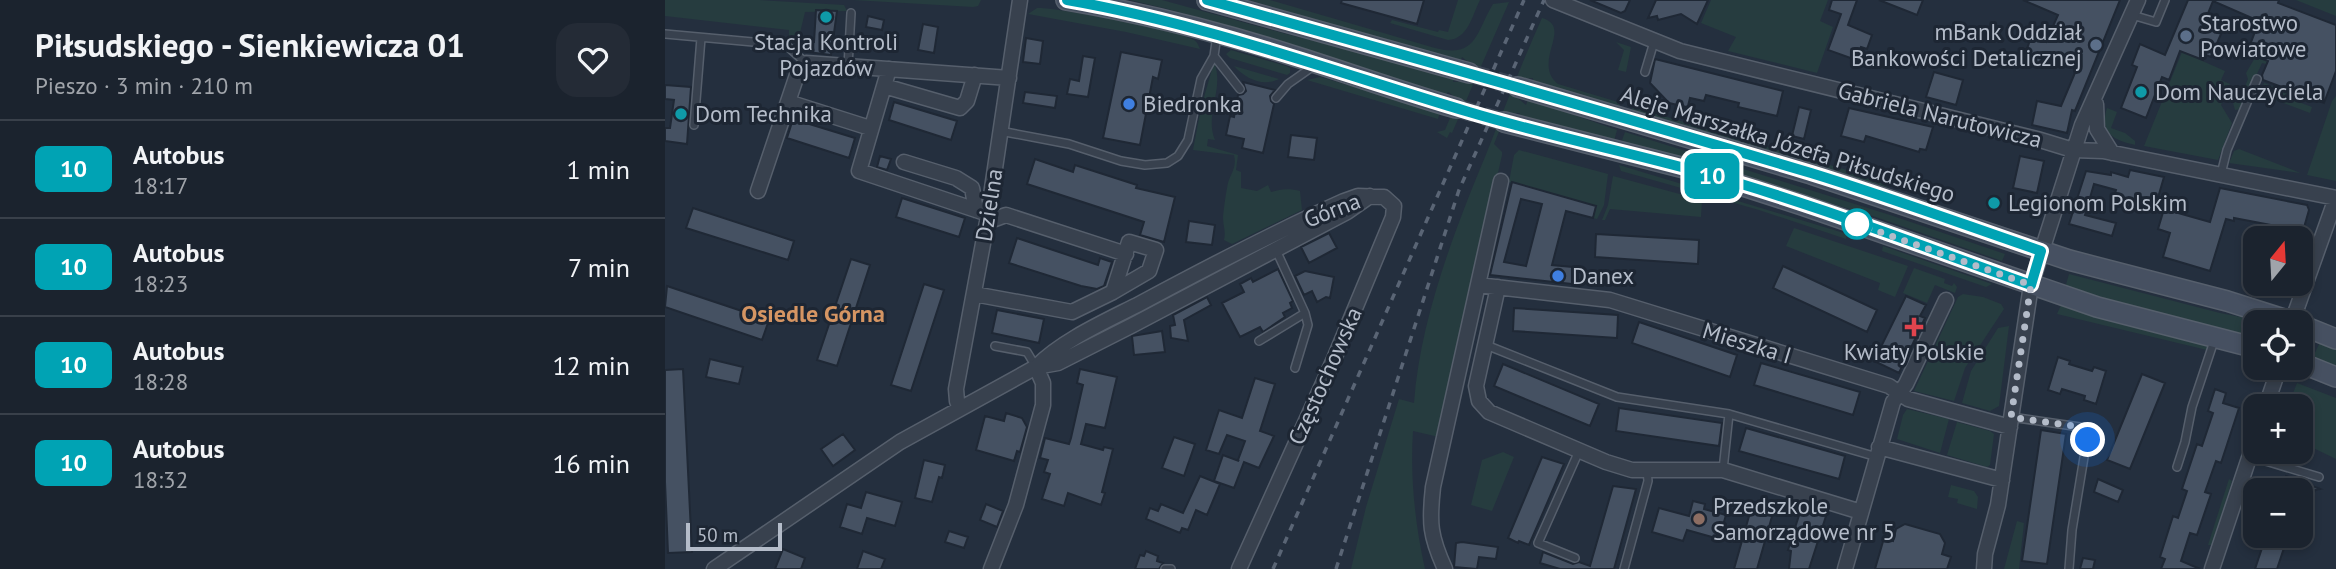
<!DOCTYPE html>
<html lang="pl">
<meta charset="utf-8">
<style>
body{margin:0;font-family:"PT Sans",sans-serif;background:#242b36;color:#f1f3f6;height:100vh;display:flex;flex-direction:column;font-size:26px;white-space:nowrap}
*{box-sizing:border-box;margin:0}
p{font-size:23px;color:#a0a4aa}
.icon{flex:none;width:38px;height:38px;fill:none;stroke:currentColor;stroke-width:2;stroke-linecap:round;stroke-linejoin:round}
.map{position:relative;flex:1;overflow:hidden}
.panel{display:flex;flex-direction:column;background:#1b232e;width:665px}
.panel>*{flex:none}
.badge{padding:0 14px;border-radius:10px;font-size:24px;line-height:46px}
.needle{width:46px;rotate:18deg}
.tools{position:absolute;left:1578px;top:226px;display:grid;gap:14px}
.tools a{display:grid;place-items:center;width:70px;height:70px;border-radius:14px;background:#1b232e;box-shadow:0 4px 10px #0003,0 0 0 2px #39404a;font-size:35px}
.scale{position:absolute;left:21px;bottom:18px;width:96px;box-sizing:border-box;padding-left:7px;border:4px solid #b4bcc9;border-top:0;font-size:19px;line-height:24px;white-space:nowrap;color:#b4bcc9;-webkit-text-stroke:5px #1d2633;paint-order:stroke}
.you{position:absolute;width:35px;height:35px;margin:-18px;border:5px solid #fff;border-radius:50%;background:#1a73e8;box-shadow:0 0 0 10px #1a73e833}
.map>.badge{position:absolute;translate:-50% -50%;box-shadow:0 0 0 4px #fff}
.round{display:grid;place-items:center;flex:none;width:74px;height:74px;border-radius:21px;background:#242b36}
.head{display:flex;align-items:center;justify-content:space-between;height:119px;padding:0 35px}
h1{font-size:33px;font-weight:700;line-height:52px}
ul{padding:0;list-style:none}
li{display:flex;align-items:center;gap:21px;height:98px;padding:0 35px;border-top:2px solid #39404a}
li div{flex:1}
li b{display:block;font-size:26px}
li em{font-style:normal}
li .badge{min-width:77px;font-weight:700;text-align:center}
main{display:flex;flex:1;min-height:0}
.map>svg:first-child{display:block}
.green{fill:#263c3f}
.building{fill:#455162;stroke:#1f2835;stroke-width:2;fill-rule:evenodd}
.lines{fill:none;stroke-linecap:round;stroke-linejoin:round}
.secondary-tunnel{stroke:#3a4453;stroke-width:19;stroke-dasharray:19 10;stroke-linecap:butt}
.lane-casing{stroke:#565f6c;stroke-width:10}
.street-casing{stroke:#565f6c;stroke-width:17}
.secondary-casing{stroke:#565f6c;stroke-width:22}
.lane{stroke:#38414e;stroke-width:7}
.street{stroke:#38414e;stroke-width:14}
.secondary{stroke:#465061;stroke-width:19}
.rail{stroke:#5a6575;stroke-width:3.5;stroke-dasharray:7 7;stroke-linecap:butt}
.line-casing{stroke:#fff;stroke-width:16}
.line{stroke:#00a3b4;stroke-width:10}
.walk{stroke:#b4bcc9;stroke-width:7;stroke-dasharray:0 12.6}
.culture-dot{fill:#0f9aa8;stroke:#1d2633;stroke-width:2.5}
.service-dot{fill:#5c6f8a;stroke:#1d2633;stroke-width:2.5}
.shop-dot{fill:#3f7fe0;stroke:#1d2633;stroke-width:2.5}
.stop-dot{fill:#fff;stroke:#00a3b4;stroke-width:3.5}
.health-dot{fill:#e0444e;stroke:#1d2633;stroke-width:2.5}
.education-dot{fill:#8d6e63;stroke:#1d2633;stroke-width:2.5}
.labels{text-anchor:middle;stroke-width:6;stroke-linejoin:round;paint-order:stroke}
.poi-label{font-size:23px;fill:#b4bcc9;stroke:#1d2633;text-anchor:start}
.street-label{font-size:23px;fill:#b4bcc9;stroke:#1d2633}
.neighbourhood-label{font-size:24px;font-weight:bold;fill:#d59563;stroke:#1d2633}
</style>
<main>
<section class="panel">
<div class="head"><div><h1>Piłsudskiego - Sienkiewicza 01</h1><p>Pieszo · 3 min · 210 m</p></div><a class="round"><svg class="icon" aria-label="heart" viewBox="0 0 24 24"><path d="M12 20l-8-8c-3-5 5-10 8-4 3-6 11-1 8 4z"/></svg></a></div>
<ul>
<li><span class="badge" style="background:#00a3b4;color:#fff">10</span><div><b>Autobus</b><p>18:17</p></div><em>1 min</em></li>
<li><span class="badge" style="background:#00a3b4;color:#fff">10</span><div><b>Autobus</b><p>18:23</p></div><em>7 min</em></li>
<li><span class="badge" style="background:#00a3b4;color:#fff">10</span><div><b>Autobus</b><p>18:28</p></div><em>12 min</em></li>
<li><span class="badge" style="background:#00a3b4;color:#fff">10</span><div><b>Autobus</b><p>18:32</p></div><em>16 min</em></li>
</ul>
</section>
<div class="map">
<svg width="1671" height="569" viewBox="0 0 1671 569">
<rect width="100%" height="100%" fill="#242f3e"/>
<!-- green -->
<path class="green" d="M0,0H94L179,5L182,11L140,12L134,37L124,36V30L0,16Z
M188,0H316L313,6L308,7Z
M465,0H497L621,34L790,77L788,82L802,81L807,65L797,57L795,62L584,0H605L770,48C812,59 811,32 828,4L844,2L787,133L785,132L782,138L772,132L780,130L793,99L783,92L780,97C676,62 572,24 465,0Z
M793,0H815C807,16 803,39 783,40L725,23L727,20L773,32L774,30L783,32Z
M1046,0H1163L1155,21L1168,27L1152,73L1063,51L1071,37L1036,23Z
M1631,0H1671V16Z
M372,8C391,7 516,31 529,40C533,43 533,45 535,49L461,32L363,14Z
M1622,13L1601,64L1597,63L1576,109L1570,110L1568,103L1575,99L1583,79L1581,73L1591,56Z
M877,18C909,27 866,62 893,84L953,102L957,110L868,84V78L855,79L850,96L861,105L863,99L952,130L949,141L853,118L855,113L841,114L829,144L837,152V155L774,437L748,431C745,477 750,524 760,569H686L701,507L734,399L749,403C755,319 790,229 822,152C840,107 857,62 877,18Z
M951,42L966,47L961,72L953,70L959,50Z
M566,50L621,66L625,68V73L622,75L565,58L561,54Z
M1517,52L1560,71L1556,80L1565,84L1556,105L1567,123L1553,160L1479,146Z
M549,62C560,89 539,114 550,140L543,139L542,146L573,155L571,170L576,172V188L592,191L603,185L606,192C616,189 624,188 635,191L637,210L567,244L559,240C561,231 558,226 558,217C559,207 561,192 563,183C566,173 572,167 569,155L528,150L536,108Z
M569,66L614,79C598,87 581,79 569,66Z
M655,77L775,112L773,119L642,80Z
M1599,83L1625,93L1623,98L1647,107L1645,113L1595,94Z
M1671,96V181L1642,175L1667,101Z
M968,107L1209,178L1224,188L966,112Z
M1442,108L1452,112L1446,128L1460,133L1470,141V145C1448,140 1434,133 1442,108Z
M960,132L1225,215L1340,254L1337,261L1202,214L956,143Z
M1574,149L1633,172L1635,173L1564,163L1569,151Z
M854,150L943,174L939,205L932,219L928,218L930,206L844,182L849,155Z
M954,165L1182,234L1181,239L1094,210L956,171Z
M948,176L1037,200L1036,217L945,209L940,220H937L943,205Z
M676,207L447,331L388,357L444,325Z
M1129,228L1243,266L1230,297L1213,290L1215,283L1121,246Z
M1218,246L1327,284L1321,287L1217,251Z
M1249,268L1280,279L1279,283L1287,286L1289,283L1292,287L1290,293L1270,285L1262,303L1238,293Z
M1404,274L1555,313L1602,322H1591V339L1460,307L1400,288Z
M1298,294L1318,297L1336,304L1339,309L1300,368L1289,401L1249,391L1293,297Z
M1396,305L1544,344L1542,350L1392,314Z
M1344,326L1334,406L1325,411L1297,403L1306,371L1333,328Z
M1655,342L1671,348V369L1647,359Z
M1632,383L1671,398V459L1636,442V406H1623Z
M1242,409L1284,419L1275,453L1232,439L1238,415Z
M1292,422L1325,431L1329,434L1325,465L1322,467L1282,455Z
M838,452L849,457L827,511L806,505L817,460Z
M1564,479L1567,481L1547,545H1543Z
M1286,485L1309,491L1313,497L1312,509L1292,503L1293,499L1283,497Z
M1352,521L1359,523L1354,569H1339Z"/>
<!-- building -->
<path class="building" d="M677,0H759L752,24L676,3Z
M925,0H965L960,11L956,13Z
M991,0H1043L1032,24L1016,14L993,20L992,16L983,18Z
M1167,0H1192L1183,25L1207,35L1202,49L1196,47L1191,60L1163,50L1176,14L1164,10Z
M1214,0H1258L1252,15Z
M1358,0H1455L1410,111L1407,110L1402,133L1367,125L1372,101L1396,106L1412,68L1378,55L1374,67L1358,61L1366,37L1381,42L1393,15Z
M1523,0H1614L1613,3L1671,25V71L1659,103L1598,80L1597,75L1603,61L1582,53L1594,21L1548,1L1538,26L1556,34L1546,57L1541,55L1538,60L1515,51L1504,80L1497,77L1481,118L1456,108L1472,67L1467,65L1475,44L1500,55Z
M151,10L172,11L166,55L143,52L145,42H149Z
M203,16L219,20L217,30L201,27Z
M258,24L273,27L269,53L253,50Z
M361,38L378,41L375,64L358,62Z
M456,52L497,60L493,79L488,77L475,145L438,138Z
M418,56L430,58L423,97L402,94L405,79L414,81Z
M990,59L1118,91L1112,116L1073,107L1074,103L1041,95L1039,101L1025,98L1023,106L1021,107L1004,103L985,83Z
M1269,72L1298,80L1291,105L1261,97Z
M578,82L610,90L605,96L606,101L609,104L598,153L577,148L579,139L561,135L565,116L569,117L573,95L578,94L581,91Z
M0,85L26,87L22,144L0,141V128H5L9,100L0,99Z
M360,92L392,96L390,108L358,103Z
M229,102L292,121L286,140L224,120Z
M1134,107L1146,110L1139,139L1127,136Z
M1184,108L1268,127L1261,150L1255,149L1254,152L1201,136L1199,142L1176,136Z
M128,119L190,138L184,158L122,138Z
M626,135L652,138L649,160L623,157Z
M215,156L226,159L222,170L212,167Z
M1355,156L1379,161L1372,193L1348,188Z
M370,159L408,172L410,165L472,185L471,188L510,197L499,242L475,235L479,222L362,184Z
M1465,170L1499,177L1492,201L1472,196L1468,210L1447,204L1451,190L1429,184L1420,215L1451,223L1447,236L1404,224L1421,171L1446,175V172L1463,177Z
M847,182L931,206L928,218L901,211L887,265L908,267L907,284L825,275ZM856,199L877,204L861,266L839,262Z
M1555,188L1642,205L1644,210L1638,231L1569,218V221L1561,219L1545,271L1498,257L1505,233L1493,229L1499,209L1545,222Z
M237,198L300,218L294,237L231,217Z
M28,208L129,241L123,260L21,228Z
M524,221L550,225L547,245L521,242Z
M664,233L672,248L644,263L636,247Z
M931,234L1034,240L1033,264L930,257Z
M352,238L433,265L435,258L447,262L439,286L432,289L416,286L344,263Z
M186,259L205,265L172,366L152,360Z
M1118,266L1212,310L1202,332L1108,288Z
M613,269L628,301L625,303L627,308L618,313L620,317L598,332L595,327L575,337L557,303L579,292L575,284L586,278L588,282Z
M640,271L669,277L665,298L661,297L652,302L647,291L639,295L630,276Z
M259,284L279,290L246,391L226,385Z
M2,286L104,320L97,340L0,307Z
M1241,296L1261,305L1255,316L1260,318L1234,373L1209,361Z
M542,297L546,305L519,320L523,341L506,338L505,326L510,325L508,315Z
M849,308L953,315L952,338L848,331Z
M332,310L379,319L374,343L327,333Z
M974,322L1072,355L1065,377L967,343Z
M497,331L500,352L469,355L467,336Z
M1393,357L1405,361L1404,364L1427,371L1429,367L1441,371L1431,404L1419,400L1420,396L1397,389L1395,394L1383,390Z
M45,359L78,367L74,384L41,377Z
M1096,363L1195,392L1188,415L1089,385Z
M838,364L934,404L925,426L829,386Z
M18,369L27,552L3,553L0,482V370Z
M415,369L452,377L440,428L421,424L416,444L438,450L439,447L448,449L437,492L440,493L436,505L403,493L399,506L377,499L385,474L379,472L383,460L375,458L380,438L404,444L406,438L418,385L412,383Z
M1477,374L1500,383L1465,469L1442,460Z
M590,378L610,384L595,431L609,436L594,468L579,462L569,488L549,481L558,455L574,461L573,460L580,441L562,435L554,454L541,450L554,410L577,418Z
M1550,389L1561,393L1558,403L1574,408L1556,463L1551,461L1540,492L1546,494L1532,535L1525,533L1516,561L1535,569H1496L1500,559L1495,557L1508,516L1513,518L1522,491L1517,489L1532,444L1537,446L1548,413L1543,411Z
M954,408L1057,423L1054,446L951,431Z
M341,413L357,418L362,427L355,452L352,451L349,461L311,450L320,416L339,421Z
M1081,428L1180,456L1174,479L1074,451Z
M1376,430L1401,434L1382,564L1357,561Z
M178,434L190,450L168,466L156,449Z
M509,437L530,444L519,476L497,468Z
M877,457L899,464L864,545L854,541L853,543L843,538Z
M259,460L280,465L277,478L274,477L267,502L250,498Z
M535,476L555,484L542,515L531,510L523,530L517,528L515,533L481,519L485,508L493,511L496,504L518,513Z
M1621,476L1655,489L1650,490L1638,525L1636,524V490H1616Z
M1433,479L1458,490L1453,502L1429,492Z
M948,486L971,489L949,569H895L875,563L878,552L908,564L914,562L925,566Z
M201,492L237,502L230,526L202,518L197,534L175,527L182,504L196,508Z
M1028,501L1040,504L1039,509L1061,515L1054,539L1022,530L1018,541L987,532L994,508L1024,516Z
M1088,502L1110,506L1092,569H1069Z
M321,504L338,511L332,527L315,520Z
M1136,509L1161,516L1144,569H1124L1126,551L1123,550Z
M1240,524L1275,534L1280,543L1277,554L1286,557L1282,569H1210L1219,538L1228,541L1231,529Z
M284,531L303,537L299,548L280,542Z
M1601,536H1623L1612,569H1590Z
M797,542L833,547L831,559L814,557L812,569L789,567L791,543Z
M118,549L140,558L136,569H110Z
M198,551L220,559L216,569H192Z
M481,551L493,556L492,561L498,563L494,569H470L475,555L479,556Z
M1418,558L1430,560L1428,569H1415Z"/>
<g class="lines">
<!-- secondary-tunnel -->
<path class="secondary-tunnel" d="M804,73L853,87
M791,108L839,122"/>
<!-- lane casing -->
<g class="lane-casing">
<path id="lane" d="M1467,15L1491,22L1500,0
M0,34L121,45L141,63
M549,56L575,89
M183,66L186,13
M980,72L989,42
M611,98L623,84L650,65
M29,125L36,38
M335,131L404,144L456,161L480,165L502,163L513,156L523,140L536,79L549,56L552,35
M1556,174L1562,150L1592,79
M594,341L640,313L611,250
M821,345L952,397L1064,414L1212,457
M330,346L362,352L371,367
M630,368L643,325L640,313
M1346,417L1415,427L1423,433L1407,530L1404,569
M1584,456L1654,477
M1512,467L1520,442L1527,407L1550,338
M1058,470L1064,414
M910,558L873,543L914,451
M500,569H506
M959,569L983,481L982,470"/>
</g>
<!-- street casing -->
<g class="street-casing">
<path id="street" d="M888,0L1015,51L1372,139L1408,150L1438,151L1671,198
M224,69L194,171L323,214
M219,86L295,108L302,101L310,75
M123,102L205,128
M1431,104L1432,129L1447,153
M239,162L291,178L307,188L311,210
M93,191L133,72L141,63L344,78
M322,222L341,215L461,254
M813,285L945,300L1224,386L1243,399L1345,427
M833,287L811,386L814,401L824,412L941,462L967,470H1058L1196,512
M309,294L407,312L448,292L464,242L491,250L484,271L448,292
M1627,322L1671,198
M371,367L393,363L468,325L682,212L705,196
M1601,406L1614,368
M295,409L292,401L291,389L322,222L355,0
M1214,447L1337,480
M49,569L235,442L371,367C397,340 443,320 476,303C543,267 610,232 679,201L693,196L719,197L729,206L728,217L669,359L574,569
M326,569L351,505L378,405V383L371,367
M780,569C765,536 764,523 768,487L836,181
M1180,569L1228,402L1241,384L1281,300
M1319,569L1320,554L1333,505L1366,285L1417,125L1473,0
M1547,569L1591,437"/>
</g>
<!-- secondary casing -->
<g class="secondary-casing">
<path id="secondary" d="M401,0C478,13 554,32 629,56C683,73 736,92 791,108
M542,0L804,73
M853,87L1146,174L1404,260L1562,301L1628,322
M839,122L1035,172L1137,205L1432,307L1591,348
M1636,325L1671,339
M1636,363L1671,377"/>
</g>
<!-- lane -->
<use href="#lane" class="lane"/>
<!-- street -->
<use href="#street" class="street"/>
<!-- secondary -->
<use href="#secondary" class="secondary"/>
<!-- rail -->
<path class="rail" d="M608,569L859,0
M671,569L794,190L879,0"/>
</g>
<g class="lines">
<!-- line casing -->
<g class="line-casing">
<path id="line" d="M402,0C540,24 670,72 804,112C881,135 958,151 1035,172C1147,203 1256,246 1366,285L1376,251C1300,225 1224,197 1146,173C945,113 744,56 542,0"/>
</g>
<!-- line -->
<use href="#line" class="line"/>
<!-- walk -->
<path class="walk" d="M1192,224L1366,285L1346,417L1415,427L1421,429L1423,440"/>
</g>
<!-- markers -->
<g class="culture-dot">
<circle cx="161" cy="17" r="7"/>
<circle cx="1476" cy="92" r="7"/>
<circle cx="16" cy="114" r="7"/>
<circle cx="1329" cy="203" r="7"/>
</g>
<g class="service-dot">
<circle cx="1521" cy="36" r="7"/>
<circle cx="1431" cy="45" r="7"/>
</g>
<g class="shop-dot">
<circle cx="464" cy="104" r="7"/>
<circle cx="893" cy="276" r="7"/>
</g>
<circle class="stop-dot" cx="1192" cy="224" r="14"/>
<path class="health-dot" d="M1245.5 316.5h7v7h7v7h-7v7h-7v-7h-7v-7h7z"/>
<circle class="education-dot" cx="1034" cy="519" r="7"/>
<g class="labels">
<!-- poi labels -->
<g class="poi-label">
<text x="1535" y="31">Starostwo<tspan x="1535" dy="26">Powiatowe</tspan></text>
<text x="1417" y="40" text-anchor="end">mBank Oddział<tspan x="1417" dy="26">Bankowości Detalicznej</tspan></text>
<text x="161" y="50" text-anchor="middle">Stacja Kontroli<tspan x="161" dy="26">Pojazdów</tspan></text>
<text x="1490" y="100">Dom Nauczyciela</text>
<text x="478" y="112">Biedronka</text>
<text x="30" y="122">Dom Technika</text>
<text x="1343" y="211">Legionom Polskim</text>
<text x="907" y="284">Danex</text>
<text x="1249" y="360" text-anchor="middle">Kwiaty Polskie</text>
<text x="1048" y="514">Przedszkole<tspan x="1048" dy="26">Samorządowe nr 5</tspan></text>
</g>
<!-- street labels -->
<g class="street-label">
<text transform="translate(1275 115) rotate(14)" y="8">Gabriela Narutowicza</text>
<text transform="translate(1123 144) rotate(17)" y="8">Aleje Marszałka Józefa Piłsudskiego</text>
<text transform="translate(324 205) rotate(-81)" y="8">Dzielna</text>
<text transform="translate(667 210) rotate(-21)" y="8">Górna</text>
<text transform="translate(1082 343) rotate(17)" y="8">Mieszka I</text>
<text transform="translate(660 376) rotate(-66)" y="8">Częstochowska</text>
</g>
<!-- neighbourhood labels -->
<g class="neighbourhood-label">
<text x="148" y="322">Osiedle Górna</text>
</g>
</g>
</svg>
<div class="tools">
<a><svg class="needle" viewBox="-14 -14 28 28"><path d="M0-13l5 13h-10z" fill="#e53935"/><path d="M0 13l5-13h-10z" fill="#a0a4aa"/></svg></a>
<a><svg class="icon" aria-label="locate" viewBox="0 0 24 24"><circle cx="12" cy="12" r="6"/><path d="M12 2v4M12 18v4M2 12h4M18 12h4"/></svg></a>
<a>+</a>
<a>−</a>
</div>
<div class="scale">50 m</div>
<div class="you" style="left:1423px;top:440px"></div>
<b class="badge" style="left:1047px;top:176px;background:#00a3b4;color:#fff">10</b>
</div>
</main>
